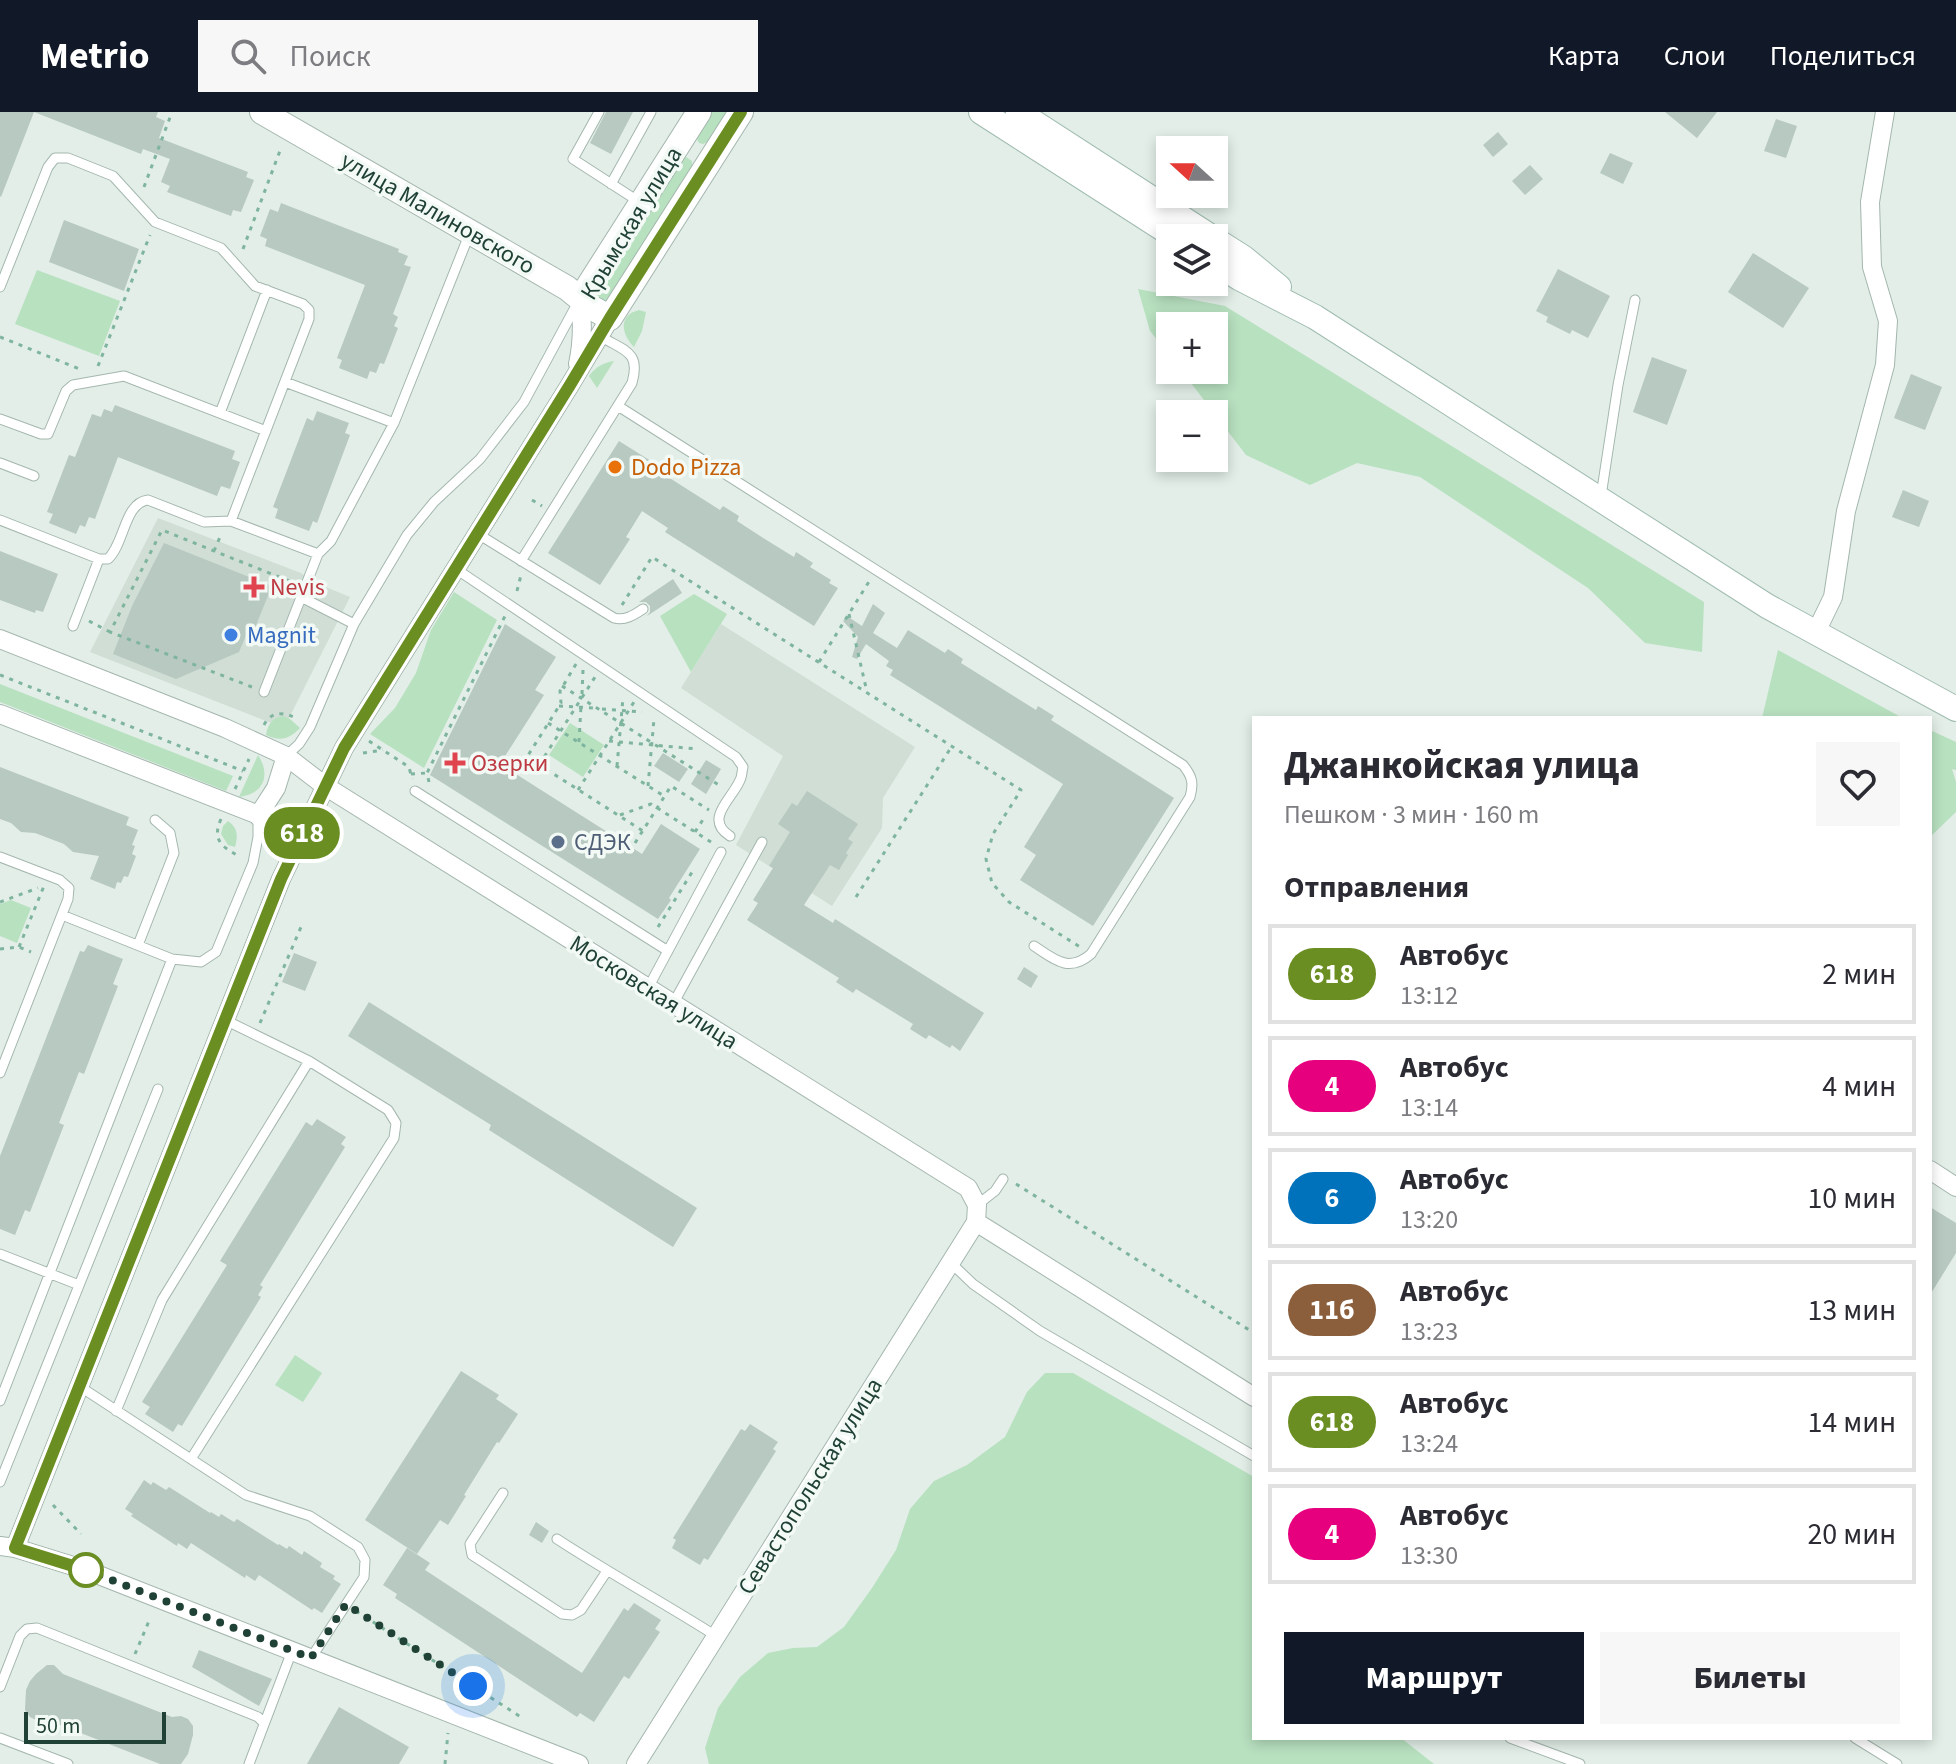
<!DOCTYPE html>
<html lang="ru">
<meta charset="utf-8">
<style>
body{margin:0;font-family:"Source Sans 3",sans-serif;background:#f7f7f7;color:#2b2b33;height:100vh;display:flex;flex-direction:column;font-size:30px;white-space:nowrap}
*{box-sizing:border-box;margin:0}
p{font-size:26px;color:#7c7c81}
.icon{flex:none;width:44px;height:44px;fill:none;stroke:currentColor;stroke-width:2;stroke-linecap:round;stroke-linejoin:round}
.map{position:relative;flex:1;overflow:hidden}
.sheet{position:absolute;left:1252px;top:604px;width:680px;height:1024px;display:flex;flex-direction:column;background:#fff;border-radius:0px;box-shadow:0 4px 12px #0003}
.sheet>*{flex:none}
.badge{padding:0 16px;border-radius:26px;font-size:28px;line-height:52px}
.needle{width:52px;rotate:291deg}
.fabs{position:absolute;left:1156px;top:24px;display:grid;gap:16px}
.fabs a{display:grid;place-items:center;width:72px;height:72px;border-radius:0px;background:#fff;box-shadow:0 4px 12px #0003;font-size:40px}
.scale{position:absolute;left:24px;bottom:20px;width:142px;box-sizing:border-box;padding-left:8px;border:4px solid #204135;border-top:0;font-size:22px;line-height:28px;white-space:nowrap;color:#204135;-webkit-text-stroke:6px #f3faf6;paint-order:stroke}
.you{position:absolute;width:40px;height:40px;margin:-20px;border:6px solid #fff;border-radius:50%;background:#1a73e8;box-shadow:0 0 0 12px #1a73e833}
.map>.badge{position:absolute;translate:-50% -50%;box-shadow:0 0 0 4px #fff}
h2{padding:0 32px;font-size:30px;line-height:72px}
.round{display:grid;place-items:center;flex:none;width:84px;height:84px;border-radius:0px;background:#f7f7f7}
.overview{display:flex;align-items:center;justify-content:space-between;height:136px;padding:0 32px}
h1{font-size:38px;font-weight:800;line-height:60px}
.button{display:flex;gap:16px;margin-top:auto;padding:16px 32px}
.button a{flex:1;height:92px;border-radius:0px;background:#111827;color:#fff;font-size:32px;font-weight:800;line-height:92px;text-align:center}
.button a+a{background:#f7f7f7;color:#2b2b33}
ul{padding:0;list-style:none}
li{display:flex;align-items:center;gap:24px;height:100px;margin:0 16px 12px;padding:0 16px;border:4px solid #e1e1e2;border-radius:0px}
li div{flex:1}
li b{display:block;font-size:30px}
li em{font-style:normal}
li .badge{min-width:88px;font-weight:700;text-align:center}
header{display:flex;align-items:center;gap:48px;box-sizing:border-box;height:112px;padding:0 40px;background:#111827;color:#fff}
header strong{font-size:38px}
nav{display:flex;gap:44px;margin-inline-start:auto;font-size:28px}
.search{width:560px;height:72px;background:#f7f7f7;display:flex;align-items:center;gap:20px;box-sizing:border-box;padding:0 28px;border-radius:0px;color:#7c7c81;font-size:30px}
.map>svg:first-child{display:block}
.built{fill:#d0ded6}
.green{fill:#b8e1c0}
.building{fill:#b7c9c0}
.lines{fill:none;stroke-linecap:round;stroke-linejoin:round}
.service-casing{stroke:#a4b7ae;stroke-width:11}
.minor-casing{stroke:#a4b7ae;stroke-width:20}
.tertiary-casing{stroke:#a4b7ae;stroke-width:26}
.secondary-casing{stroke:#9fbbaf;stroke-width:26}
.path{stroke:#7fb59f;stroke-width:3;stroke-dasharray:4 6;stroke-linecap:butt}
.service{stroke:#fff;stroke-width:9}
.minor{stroke:#fff;stroke-width:18}
.tertiary{stroke:#fff;stroke-width:24}
.secondary{stroke:#fff;stroke-width:24}
.line-casing{stroke:#fff;stroke-width:18}
.line{stroke:#6b8e23;stroke-width:12}
.walk{stroke:#204135;stroke-width:8;stroke-dasharray:0 14.4}
.food-dot{fill:#e8710a;stroke:#f3faf6;stroke-width:3}
.health-dot{fill:#e0444e;stroke:#f3faf6;stroke-width:3}
.shop-dot{fill:#3f7fe0;stroke:#f3faf6;stroke-width:3}
.service-dot{fill:#5c6f8a;stroke:#f3faf6;stroke-width:3}
.stop-dot{fill:#fff;stroke:#6b8e23;stroke-width:4}
.labels{text-anchor:middle;stroke-width:7;stroke-linejoin:round;paint-order:stroke}
.street-label{font-size:24px;fill:#204135;stroke:#f3faf6}
.food-label{font-size:24px;fill:#c56008;stroke:#f3faf6;text-anchor:start}
.health-label{font-size:24px;fill:#be3a42;stroke:#f3faf6;text-anchor:start}
.shop-label{font-size:24px;fill:#366cbe;stroke:#f3faf6;text-anchor:start}
.service-label{font-size:24px;fill:#4e5e75;stroke:#f3faf6;text-anchor:start}
</style>
<header>
<strong>Metrio</strong>
<div class="search"><svg class="icon" aria-label="search" viewBox="0 0 24 24"><circle cx="10" cy="10" r="6"/><path d="M15 15l6 6"/></svg>Поиск</div>
<nav><a>Карта</a><a>Слои</a><a>Поделиться</a></nav>
</header>
<div class="map">
<svg width="1956" height="1652" viewBox="0 0 1956 1652">
<rect width="100%" height="100%" fill="#e2eee7"/>
<!-- built -->
<path class="built" d="M158,406L301,461L316,471L350,485L284,616L90,540Z
M721,512L915,635L883,686L882,716L832,794L736,733L783,644L681,576Z"/>
<!-- green -->
<path class="green" d="M710,0H727L709,29L703,32L699,31L696,25Z
M686,45L692,49V56L605,192L596,189V182L682,46Z
M37,158L120,189L99,244L15,212Z
M1138,177L1225,194L1704,490L1702,540L1645,531L1588,476L1420,365L1357,351L1310,373L1246,343L1181,258H1214V214H1170V244L1150,219Z
M639,198L646,200L642,219L634,235C621,222 618,203 639,198Z
M614,249L597,276L589,264C596,255 602,251 614,249Z
M454,480L497,508L424,656L370,622L395,596L416,561L431,518Z
M694,482L727,502L691,560L660,504Z
M1778,538L1899,604L1905,606H1762Z
M0,572L233,664L226,679L0,590Z
M283,604L290,607L300,616C289,627 281,630 266,623C268,612 272,606 283,604Z
M570,611L604,633L583,665L549,643Z
M1930,618L1956,630V658L1952,657L1956,670V700L1930,725Z
M258,643C271,663 264,682 239,685Z
M228,709C238,716 238,724 235,735L228,733L221,722L223,714Z
M11,788L31,796L17,831L0,824V792Z
M295,1243L322,1261L303,1290L275,1273Z
M1045,1261H1073L1254,1365V1626H1401L1434,1652H709L705,1636L718,1596L740,1565L768,1541L793,1536L817,1535L844,1515L872,1476L896,1438L910,1397L934,1369L967,1353L1005,1325L1027,1280Z"/>
<!-- building -->
<path class="building" d="M0,0H34L1,85L0,84Z
M34,0H158L156,5L165,9L159,26L248,60L246,65L254,68L241,100L233,98L231,104L167,80L170,74L161,70L170,47L143,37L141,42Z
M606,0H633L611,42L590,31Z
M1665,0H1717L1697,26Z
M1776,7L1797,14L1786,46L1764,39Z
M1498,20L1508,32L1493,45L1483,33Z
M1610,41L1633,51L1623,72L1600,61Z
M1530,53L1543,67L1525,83L1512,69Z
M281,91L399,137L398,140L408,144L404,153L411,155L393,202L398,205L394,214L398,216L384,252L380,251L376,261L370,259L367,267L339,256L342,248L337,246L365,173L265,134L267,127L260,124L270,97L278,100Z
M64,108L139,137L124,179L49,150Z
M1753,141L1809,176L1783,216L1728,180Z
M1558,157L1610,184L1588,226L1572,218L1570,222L1546,210L1548,205L1536,199Z
M1652,245L1687,258L1667,313L1633,300Z
M1911,262L1942,275L1925,318L1894,306Z
M115,293L235,339L232,347L240,350L230,377L221,374L217,384L118,345L95,407L89,405L85,415L80,413L76,422L49,411L53,402L47,400L69,343L75,345L92,302L101,305L104,297L112,300Z
M317,299L349,311L345,321L350,323L317,411L313,409L309,419L275,406L278,397L273,395L307,306L313,309Z
M619,329L670,361L668,365L720,398L723,394L739,404L737,409L768,429L794,445L796,440L813,451L810,455L831,468L829,471L838,476L814,514L665,420L668,416L642,399L626,425L630,427L600,473L548,441Z
M1903,378L1929,389L1919,415L1892,405Z
M164,431L272,474L252,523L247,521L239,540L176,567L113,542L132,494Z
M0,439L58,462L43,500L36,498L35,501L0,488Z
M673,467L682,481L647,504L650,500V494L646,490H639Z
M873,492L885,501L873,521L897,536L908,518L945,541L948,537L963,547L961,551L1036,598L1038,594L1054,604L1051,608L1174,686L1093,814L1020,768L1036,743L1024,735L1063,672L890,563L893,558L886,554L889,549L866,532L857,547L852,545L858,525L843,509L847,504L862,514Z
M505,512L556,545L535,578L544,583L500,652L642,742L661,712L700,737L669,786L671,788L658,807L430,663Z
M663,641L688,657L679,670L654,654Z
M706,648L721,657L706,682L691,672Z
M0,655L129,705L126,713L138,718L132,733L135,734L132,742L136,744L128,765L124,764L121,771L117,770L115,777L90,767L99,744L73,740L64,732L35,721L21,720L11,711L0,707Z
M807,679L858,712L848,727L853,730L846,741L848,743L839,758L830,753L804,793L833,811L835,807L984,901L960,939L952,933L950,936L929,923L926,927L910,917L913,912L856,877L853,881L836,870L839,866L747,808L758,791L753,788L773,756L769,754L790,720L778,712L792,691L797,694Z
M88,833L123,847L113,872L118,874L84,962L79,960L59,1011L64,1013L30,1100L25,1098L15,1123L0,1117V1044L80,839L84,840Z
M294,841L317,850L305,879L282,870Z
M1024,855L1038,864L1031,876L1017,867Z
M369,890L697,1096L673,1135L489,1018L491,1013L348,924Z
M317,1007L346,1025L341,1032L345,1035L260,1173L263,1175L258,1183L261,1185L182,1314L178,1312L173,1320L145,1302L150,1295L142,1290L227,1153L220,1149L306,1010L312,1014Z
M1930,1095L1956,1111V1141L1930,1183Z
M461,1259L499,1283L496,1287L518,1302L499,1331L497,1330L464,1383L466,1384L448,1413L440,1408L417,1442L365,1408Z
M750,1312L778,1330L773,1337L776,1339L708,1448L704,1446L700,1453L672,1436L676,1428L673,1426L741,1317L745,1319Z
M144,1368L151,1373L153,1370L166,1378L169,1375L210,1401L211,1400L219,1405L221,1402L234,1410L237,1407L278,1433L279,1432L287,1437L289,1434L302,1443L304,1439L322,1451L320,1455L335,1464L333,1467L341,1472L322,1501L314,1496L312,1498L259,1463L255,1469L246,1463L245,1466L191,1431L187,1437L178,1431L177,1434L131,1404L133,1402L125,1397Z
M536,1410L549,1419L542,1431L529,1423Z
M407,1436L430,1451L425,1458L582,1561L624,1496L628,1499L634,1491L661,1508L655,1517L660,1520L629,1567L624,1564L594,1610L580,1601L577,1605L395,1486L397,1482L383,1473Z
M199,1538L272,1567L259,1594L192,1555Z
M47,1553H54L63,1562L172,1605L181,1604L188,1607L193,1614V1623L188,1642L181,1652H160L45,1607L36,1608L30,1605L25,1598L26,1578L30,1569L36,1562Z
M339,1595L409,1635L399,1652H307Z"/>
<g class="lines">
<!-- service casing -->
<g class="service-casing">
<path id="service" d="M599,0L573,47L641,91
M611,72L651,0
M0,175L48,55L55,46H68L113,64L155,110L221,136L255,174L303,192L309,198V207L231,409
M285,270L394,311
M618,294L1183,653C1192,664 1194,671 1190,685L1091,842C1069,861 1055,848 1034,834
M220,301L267,178
M0,307L41,322H48L66,279L73,273L124,264L266,319
M0,351L34,364
M1601,384L1618,273L1635,188
M0,408L99,447H108C125,431 124,391 148,388L204,410L231,409L318,442L331,429L394,311L469,123
M478,422L614,506C625,509 634,503 643,497
M521,449L632,271C641,239 624,239 600,224
M456,457L736,645L743,655C742,658 742,665 740,668C733,686 703,707 730,724
M301,485L354,512
M73,514L99,447
M264,580L318,442
M286,644L299,632L310,615L354,512L407,423L434,390L480,347L524,290L578,190
M415,679L668,839
M0,745L60,768L69,776L68,787L0,961
M62,803L172,847L201,850L216,840L253,751L258,725V704
M138,833L174,741L170,721L155,708
M648,876L721,740
M673,892L762,730
M977,1093L995,1079L1003,1067
M0,1142L79,1173
M951,1151L973,1172L1040,1219L1254,1344
M79,1274L246,1383L310,1404L358,1435L365,1448L364,1465L311,1546
M0,1289L172,847
M116,1299L162,1188L309,949
M191,1347L394,1026L396,1011L388,998L309,949L225,908
M0,1370L158,977
M503,1381L470,1432L472,1443L562,1502L572,1503L581,1498L607,1459
M557,1427C609,1461 664,1491 716,1524
M0,1575L20,1524L27,1517L37,1516L258,1605L264,1611
M0,1626L68,1652
M1510,1626L1580,1652
M1855,1626L1897,1652
M249,1652L292,1539"/>
</g>
<!-- minor casing -->
<g class="minor-casing">
<path id="minor" d="M578,252C583,229 583,210 580,187
M1816,520L1833,485L1846,399L1885,253L1888,209L1872,155L1870,90L1885,0
M0,527L225,616L286,644L325,674L968,1076L977,1093L976,1110L636,1652
M0,602L302,720
M258,704L276,676L286,644
M1930,1058L1956,1075
M976,1110L1254,1285
M0,1434L15,1436L86,1458L579,1652
M15,1436L281,767L344,636L570,273L610,206"/>
</g>
<!-- tertiary casing -->
<g class="tertiary-casing">
<path id="tertiary" d="M262,0L567,176L589,194L610,206L741,0
M580,187L699,0"/>
</g>
<!-- secondary casing -->
<g class="secondary-casing">
<path id="secondary" d="M981,0L1177,126
M1018,0L1213,126
M1214,127L1244,146L1279,175
M1214,150L1239,166L1315,205L1767,494L1956,597"/>
</g>
<!-- path -->
<path class="path" d="M144,75L172,0
M243,137L281,36
M0,225L82,258
M98,254L150,123
M532,388L542,394
M214,439L220,425
M517,479L521,463
M622,493L652,445L1021,678L993,722L986,747L992,771L1009,790L1080,835
M849,502L867,580
M89,509L110,520
M819,550L870,468
M576,552L560,579L561,591L527,645L643,719
M0,563L243,659
M562,574L722,675
M252,575L110,520L162,418L294,471
M582,582L583,558
M559,594L594,596
M602,597L642,600
M548,611L664,684
M264,613C272,598 284,600 298,607
M369,629L409,655L412,667
M609,629L697,637
M579,630L581,594
M363,641L383,638
M539,653L595,565
M617,654L623,586
M411,662L427,661
M429,670L427,661L505,504
M648,674L654,607
M235,677L249,647
M578,678L634,590
M620,703L651,692L711,730
M221,707C212,727 221,735 239,744
M695,720L704,706
M635,731L671,674L709,698
M856,785L952,634
M0,790L38,776
M658,815L694,757
M19,835L44,774
M0,837L19,835L31,840
M260,911L301,815
M1016,1072L1254,1221
M53,1393L81,1422
M356,1499L524,1607
M135,1542L149,1509
M445,1652L448,1621"/>
<!-- service -->
<use href="#service" class="service"/>
<!-- minor -->
<use href="#minor" class="minor"/>
<!-- tertiary -->
<use href="#tertiary" class="tertiary"/>
<!-- secondary -->
<use href="#secondary" class="secondary"/>
</g>
<g class="lines">
<!-- line casing -->
<g class="line-casing">
<path id="line" d="M86,1458L15,1436L281,767L344,636L570,273L610,206L741,0"/>
</g>
<!-- line -->
<use href="#line" class="line"/>
<!-- walk -->
<path class="walk" d="M86,1458L311,1546L346,1492L473,1574"/>
</g>
<!-- markers -->
<circle class="food-dot" cx="615" cy="355" r="8"/>
<g class="health-dot">
<path d="M250 463h8v8h8v8h-8v8h-8v-8h-8v-8h8z"/>
<path d="M451 639h8v8h8v8h-8v8h-8v-8h-8v-8h8z"/>
</g>
<circle class="shop-dot" cx="231" cy="523" r="8"/>
<circle class="service-dot" cx="558" cy="730" r="8"/>
<circle class="stop-dot" cx="86" cy="1458" r="16"/>
<g class="labels">
<!-- street labels -->
<g class="street-label">
<text transform="translate(438 101) rotate(30)" y="8">улица Малиновского</text>
<text transform="translate(631 111) rotate(-59)" y="8">Крымская улица</text>
<text transform="translate(654 880) rotate(32)" y="8">Московская улица</text>
<text transform="translate(810 1374) rotate(-58)" y="8">Севастопольская улица</text>
</g>
<!-- food labels -->
<g class="food-label">
<text x="631" y="363">Dodo Pizza</text>
</g>
<!-- health labels -->
<g class="health-label">
<text x="270" y="483">Nevis</text>
<text x="471" y="659">Озерки</text>
</g>
<!-- shop labels -->
<g class="shop-label">
<text x="247" y="531">Magnit</text>
</g>
<!-- service labels -->
<g class="service-label">
<text x="574" y="738">СДЭК</text>
</g>
</g>
</svg>
<div class="fabs">
<a><svg class="needle" viewBox="-14 -14 28 28"><path d="M0-13l5 13h-10z" fill="#e53935"/><path d="M0 13l5-13h-10z" fill="#7c7c81"/></svg></a>
<a><svg class="icon" aria-label="layers" viewBox="0 0 24 24"><path d="M12 4l9 5-9 5-9-5zM3 14l9 5 9-5"/></svg></a>
<a>+</a>
<a>−</a>
</div>
<div class="scale">50 m</div>
<div class="you" style="left:473px;top:1574px"></div>
<b class="badge" style="left:302px;top:721px;background:#6b8e23;color:#fff">618</b>
<section class="sheet">
<div class="overview"><div><h1>Джанкойская улица</h1><p>Пешком · 3 мин · 160 m</p></div><a class="round"><svg class="icon" aria-label="heart" viewBox="0 0 24 24"><path d="M12 20l-8-8c-3-5 5-10 8-4 3-6 11-1 8 4z"/></svg></a></div>
<h2>Отправления</h2>
<ul>
<li><span class="badge" style="background:#6b8e23;color:#fff">618</span><div><b>Автобус</b><p>13:12</p></div><em>2 мин</em></li>
<li><span class="badge" style="background:#e6007e;color:#fff">4</span><div><b>Автобус</b><p>13:14</p></div><em>4 мин</em></li>
<li><span class="badge" style="background:#0072bc;color:#fff">6</span><div><b>Автобус</b><p>13:20</p></div><em>10 мин</em></li>
<li><span class="badge" style="background:#8b5e3c;color:#fff">11б</span><div><b>Автобус</b><p>13:23</p></div><em>13 мин</em></li>
<li><span class="badge" style="background:#6b8e23;color:#fff">618</span><div><b>Автобус</b><p>13:24</p></div><em>14 мин</em></li>
<li><span class="badge" style="background:#e6007e;color:#fff">4</span><div><b>Автобус</b><p>13:30</p></div><em>20 мин</em></li>
</ul>
<div class="button"><a>Маршрут</a><a>Билеты</a></div>
</section>
</div>
